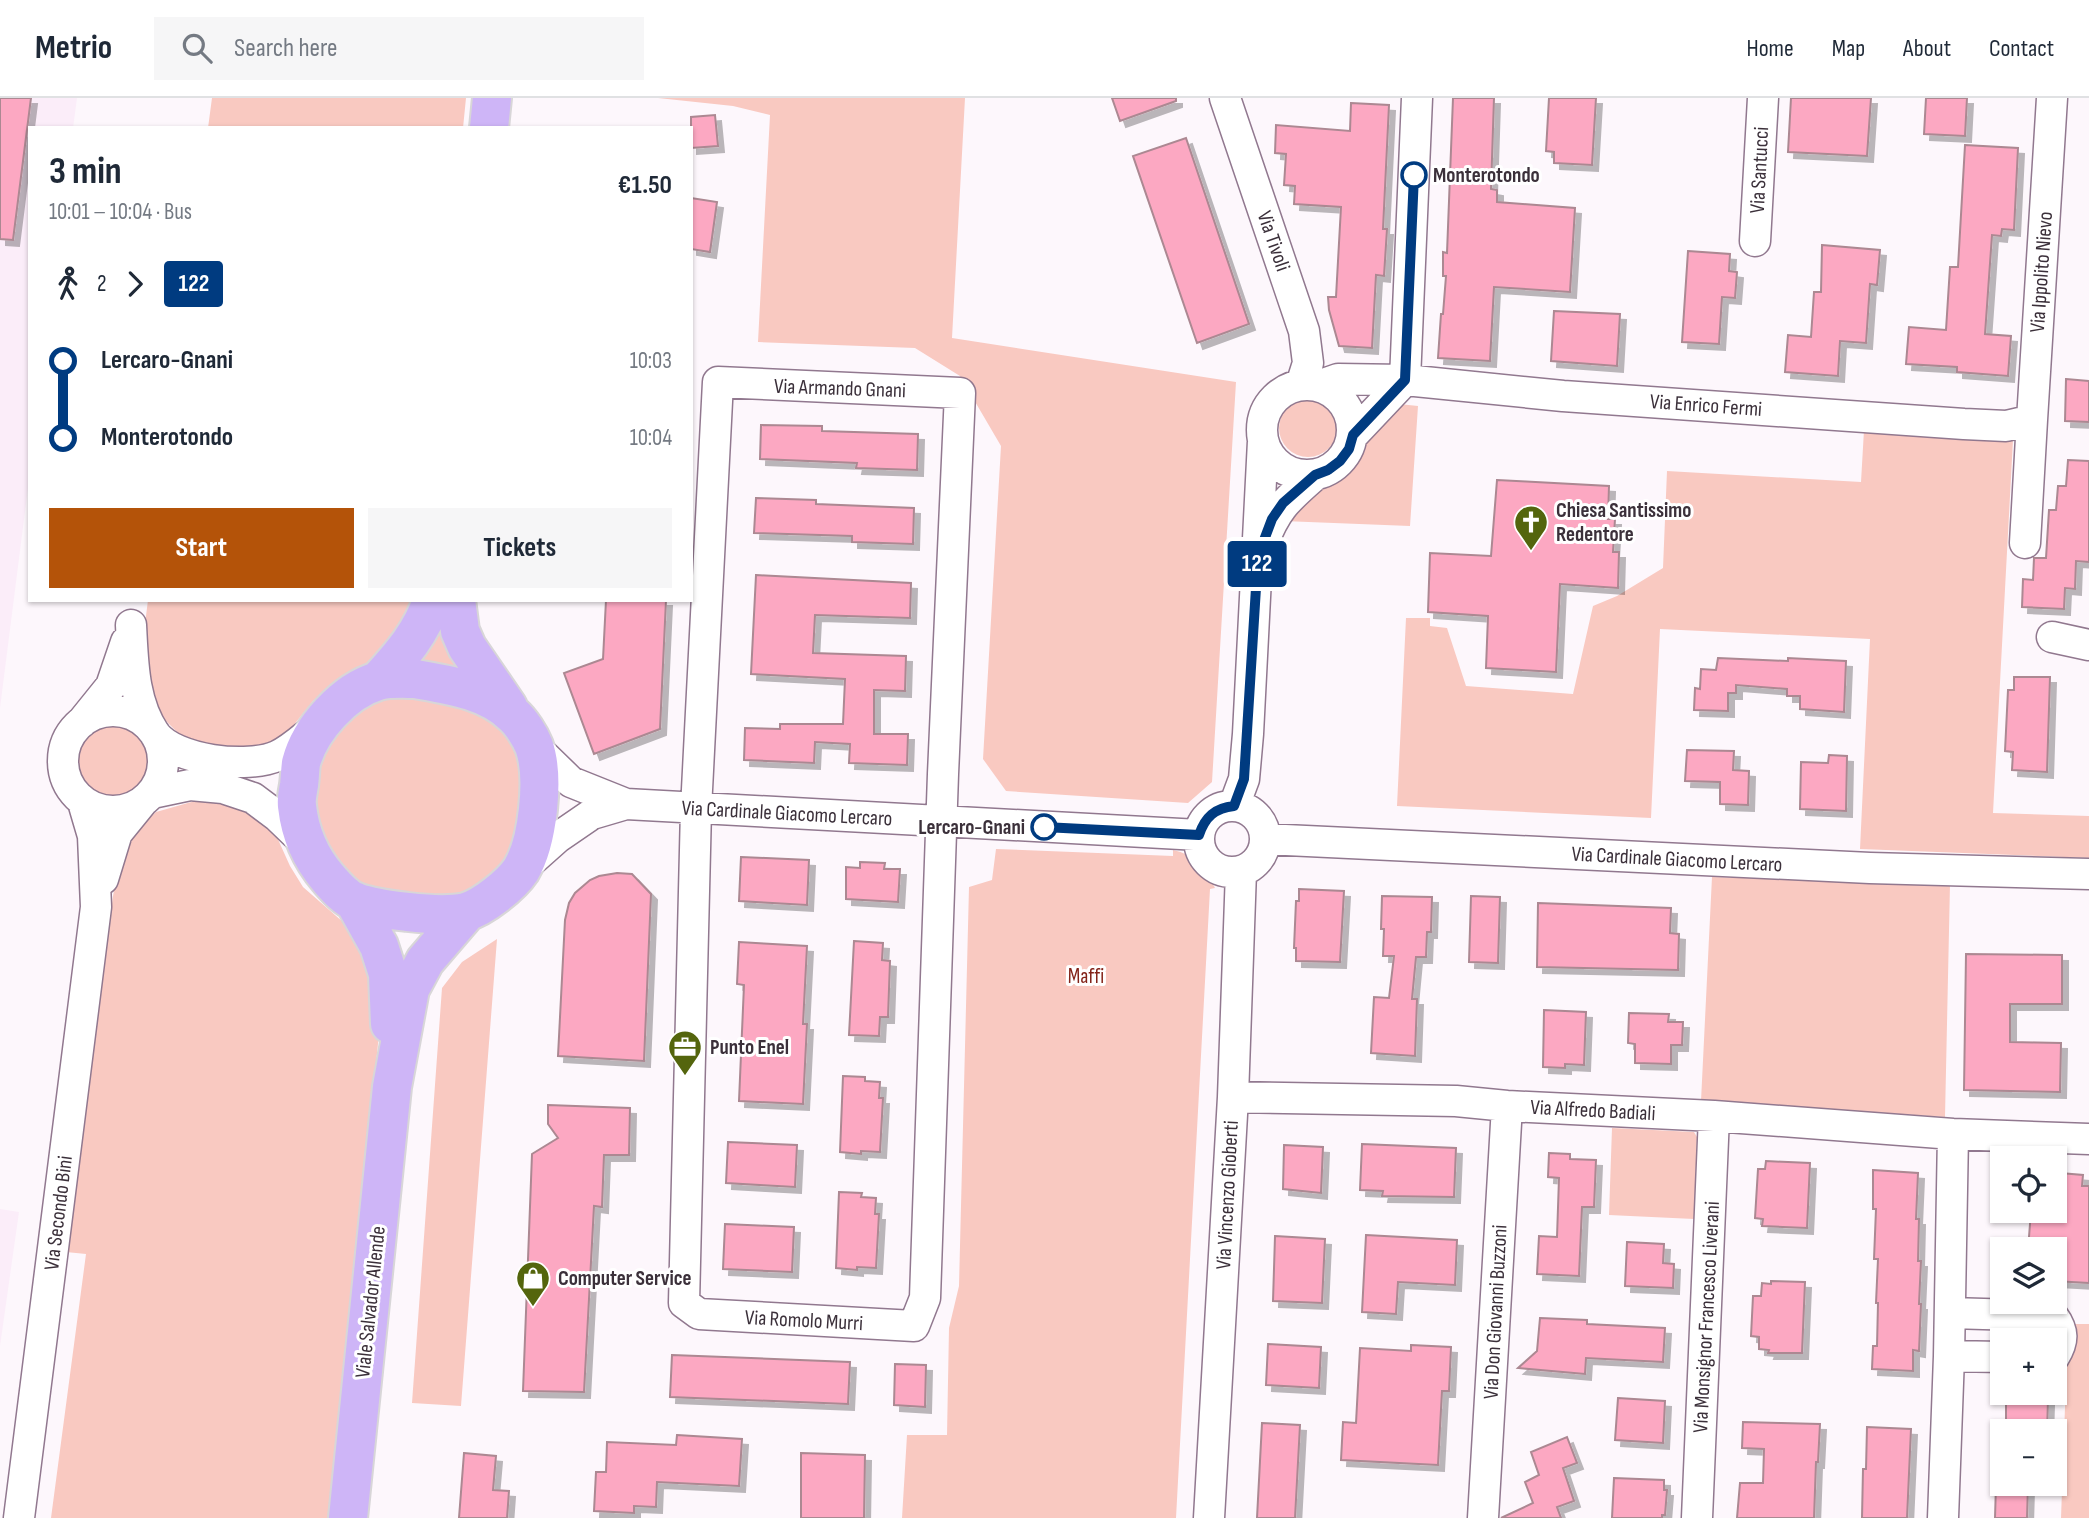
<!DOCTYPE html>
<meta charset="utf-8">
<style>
body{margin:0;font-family:"Sofia Sans Condensed",sans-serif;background:#f6f6f7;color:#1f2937;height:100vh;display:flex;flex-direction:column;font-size:26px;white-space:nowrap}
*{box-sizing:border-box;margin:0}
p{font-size:23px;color:#747a83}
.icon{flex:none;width:38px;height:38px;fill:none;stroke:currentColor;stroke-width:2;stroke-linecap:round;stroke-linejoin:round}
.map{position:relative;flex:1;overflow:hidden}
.details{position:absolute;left:28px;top:28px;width:665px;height:476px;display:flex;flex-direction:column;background:#fff;border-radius:0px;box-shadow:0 2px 5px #0004}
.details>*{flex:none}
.badge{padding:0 14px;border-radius:5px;font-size:24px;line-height:46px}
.fabs{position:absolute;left:1990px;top:1048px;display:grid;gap:14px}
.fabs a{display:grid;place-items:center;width:77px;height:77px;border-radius:0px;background:#fff;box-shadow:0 2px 5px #0004;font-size:35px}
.map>.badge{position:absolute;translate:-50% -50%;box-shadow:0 0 0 4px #fff}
.legs{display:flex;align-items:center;gap:10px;height:77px;padding:0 21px;font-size:23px}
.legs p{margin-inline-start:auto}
.overview{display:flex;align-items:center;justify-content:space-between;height:119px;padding:0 21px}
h1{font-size:38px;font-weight:700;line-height:52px}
.primary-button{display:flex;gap:14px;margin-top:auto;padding:14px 21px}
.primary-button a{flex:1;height:80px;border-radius:0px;background:#b45309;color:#fff;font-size:28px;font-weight:700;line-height:80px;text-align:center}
.primary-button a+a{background:#f6f6f7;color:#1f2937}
ul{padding:0 21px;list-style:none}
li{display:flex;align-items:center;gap:24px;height:77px;font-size:26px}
li i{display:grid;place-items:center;width:10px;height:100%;margin:0 9px;background:currentColor}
li i::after{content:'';width:18px;height:18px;margin:-9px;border:5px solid;border-radius:50%;background:#fff}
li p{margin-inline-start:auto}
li:first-child i{background:linear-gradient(#0000 50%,currentColor 0)}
li:last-child i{background:linear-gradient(currentColor 50%,#0000 0)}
header{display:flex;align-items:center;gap:42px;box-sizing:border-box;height:98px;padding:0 35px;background:#fff;border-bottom:2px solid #e0e1e3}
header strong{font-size:33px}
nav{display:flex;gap:38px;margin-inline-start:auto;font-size:24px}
.search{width:490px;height:63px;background:#f6f6f7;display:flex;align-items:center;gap:18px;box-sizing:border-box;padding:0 24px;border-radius:0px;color:#747a83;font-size:26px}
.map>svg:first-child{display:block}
.built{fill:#fbedf9}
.green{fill:#f9c9c1}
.building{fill:#fca8c2;stroke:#ac8892;stroke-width:2;filter:url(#shadow)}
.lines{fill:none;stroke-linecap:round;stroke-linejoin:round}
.minor-casing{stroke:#91788f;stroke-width:33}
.major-casing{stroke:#d8d6d8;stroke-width:42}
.minor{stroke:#fff;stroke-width:30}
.major{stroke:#ceb5f7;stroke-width:38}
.line-1-casing{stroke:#fff;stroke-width:16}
.line-1{stroke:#003b80;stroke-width:10}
.stop-1-dot{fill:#fff;stroke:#003b80;stroke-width:3.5}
.labels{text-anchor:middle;stroke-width:6;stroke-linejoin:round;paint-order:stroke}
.street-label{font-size:21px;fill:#3b303a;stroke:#fff}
.stop-label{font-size:21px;font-weight:bold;fill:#3b303a;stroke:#fff;text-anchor:start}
.poi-label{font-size:21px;font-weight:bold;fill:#3b303a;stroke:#fff;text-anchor:start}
.park-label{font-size:21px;fill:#832319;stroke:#fff}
</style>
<header>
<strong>Metrio</strong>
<div class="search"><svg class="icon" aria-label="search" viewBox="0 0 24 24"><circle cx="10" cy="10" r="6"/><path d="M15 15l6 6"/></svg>Search here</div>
<nav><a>Home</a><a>Map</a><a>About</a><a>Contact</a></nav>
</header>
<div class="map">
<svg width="2089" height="1420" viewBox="0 0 2089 1420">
<defs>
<filter id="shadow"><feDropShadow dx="6" dy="6" stdDeviation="0" flood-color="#0004"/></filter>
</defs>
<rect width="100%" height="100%" fill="#fdf7fc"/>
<!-- built -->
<path class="built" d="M0,0H77L73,30H30V374L0,610Z
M0,1111L19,1114L0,1248Z"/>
<!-- green -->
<path class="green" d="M212,0H466L463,30H208Z
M658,0H965L952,240L1236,284L1212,684L1188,705L1006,693L983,661L1001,348L960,278L915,250L758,244L770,17L733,8Z
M1279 330a29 29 0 1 1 58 0a29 29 0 1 1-58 0Z
M1399,306L1418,308L1410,428L1283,423L1281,448H1277C1277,424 1284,406 1307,395C1321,388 1339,387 1350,374C1358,365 1359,356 1364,346C1372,330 1384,315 1399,306Z
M1864,332L2013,342L1993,715L2089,718V760L1860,751L1870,541L1660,531L1651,720L1397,708L1406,520H1430V528L1447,530L1466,588L1573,596L1593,508L1617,498L1663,470L1667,373L1861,384Z
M148,502H421L376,561L342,579L313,603L289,633L262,650L229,654L199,647L178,635L162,619L151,603L141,558Z
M440,516L467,580L408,571Z
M419,595L486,617L511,644L525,676L518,747L497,776L443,806L355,786L319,736L313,706L317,675L329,646L352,619L383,601Z
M78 664a36 36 0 1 1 72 0a36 36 0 1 1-72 0Z
M195,703L232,706L262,722L276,737L290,768L303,789L343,824L363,851L376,885L379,936L330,1420H51L86,1156L66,1154L113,798L121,758L131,737L156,714Z
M996,751L1173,758V752C1194,756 1206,773 1215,790L1210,791L1176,1420H902L907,1337H947L949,1230L959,1188L969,789L992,782Z
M1712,779L1950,786L1945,1019L1701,1003Z
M497,841L461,1308L412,1305L442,890L462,864Z
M1612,1030L1694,1034L1697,1039L1694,1121L1609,1117Z
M2068,1226H2089V1420H2061Z"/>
<!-- building -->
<path class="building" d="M0,0H31L13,142L0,141Z
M1112,0H1176V3L1120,23Z
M1453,0H1494L1491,91L1497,92V104L1575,110L1570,194L1494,189L1490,263L1438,260L1441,216H1443L1446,178H1443V154L1447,155Z
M1549,0H1596L1592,67L1554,65V54L1546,53Z
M1791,0H1871L1867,58L1788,54Z
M1926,0H1967L1965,38L1924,36Z
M1351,5L1389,7L1383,131H1387L1384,178L1376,177L1372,250L1339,248L1329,212L1328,199H1336L1341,109L1294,106L1295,88L1284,87L1286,56L1275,55L1276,27L1350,33Z
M715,17L718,48L691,50V19Z
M1186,40L1249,226L1197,245L1133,58Z
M1965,47L2018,50L2014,132L2002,131L2001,138L1992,137L1985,236L2011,238L2008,278L1957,274V269L1906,266L1909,229L1946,232L1950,169H1958Z
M691,100L717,104L710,154L691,151Z
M1822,147L1880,152L1877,187L1870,186L1866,245L1840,243L1838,278L1785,274L1788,237L1811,239L1814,194H1821Z
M1688,153L1730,156L1729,173L1737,174L1735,200L1722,199L1719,246L1682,244Z
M1554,213L1620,216L1617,268L1551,263Z
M2066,281L2089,283V324L2065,323Z
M761,327L822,328V333L918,336L917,372L856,370L857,365L760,361Z
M2068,362L2089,363V464L2076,463L2075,491L2065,490L2064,511L2022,509L2023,481L2033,482L2034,460H2046L2049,412H2056L2058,388H2066Z
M1497,382L1609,388L1608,421H1615L1613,454H1619L1618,490L1560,486L1556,574L1486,570L1488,518L1428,514L1430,455L1491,458Z
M756,400L816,402V406L914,410L913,446L852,444V438L754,435Z
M756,477L911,485L910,520L815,517L813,555L906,558L905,593L874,592V636H908L907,667L849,665L850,646L815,644L814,665L744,662L745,630L780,631V626H843L845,581L751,576Z
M606,502H666L660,631L594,656L564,575L603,561Z
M1718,560L1788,563V560L1846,563L1844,614L1800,611V598H1787V591L1736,587V595H1728V613L1694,612L1695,590L1700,591L1701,571L1716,572Z
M2014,579H2050L2047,674L2012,672L2013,654L2005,653L2008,592H2014Z
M1687,652L1734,653L1733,672L1749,673L1748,707L1720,706V684L1685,683Z
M1829,657L1847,658L1846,713L1800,711L1801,664L1828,665Z
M741,759L809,762L807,807L739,803Z
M860,764L885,765L884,771H900L898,804L846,801V769L860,770Z
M617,775L632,776L651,796L644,963L558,958L565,822L569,805L575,795L590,782L599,778Z
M1299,791L1344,793L1340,864L1296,863V850H1294L1296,803H1299Z
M1382,798L1432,799L1431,834H1427L1426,859H1416L1412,901H1417L1415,958L1371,955L1374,899L1389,900L1394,858H1383L1384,831H1381Z
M1471,798L1500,799L1498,865L1469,864Z
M1538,805L1671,810L1670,835L1679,836L1678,872L1537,869Z
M854,843L883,845L882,862L890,863L888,919H880L879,938L849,937Z
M739,844L807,848L803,926H807L803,1006L739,1003L744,887L737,886Z
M1966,856L2062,857V906H2010V944L2061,945L2060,994L1964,992Z
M1544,912L1586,914L1584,967L1565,966V970L1543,969Z
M1629,915L1669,916L1668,924H1683L1682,947H1671V966L1635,965V946L1628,945Z
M843,978L865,979V983L880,984L879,1000H883L880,1054L861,1053V1056L840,1054Z
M548,1007L630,1010L629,1057H604L602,1109L594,1108L584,1294L523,1293L532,1056L558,1040L548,1026Z
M728,1044L797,1047L795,1089L726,1085Z
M1362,1046L1456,1050L1454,1099L1382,1098L1383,1093L1360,1092Z
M1284,1047L1323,1049L1321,1095L1283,1091Z
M1549,1055L1570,1056V1061L1596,1062L1594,1109H1582L1579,1178L1537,1176L1539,1138L1557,1139L1559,1080L1548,1079Z
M1766,1063L1810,1065L1807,1130L1762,1128L1763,1121L1755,1120L1758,1071H1765Z
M1873,1072L1918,1075L1916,1121H1919L1918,1163H1921L1919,1206H1921L1919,1253L1913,1252V1273L1872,1271L1873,1248H1877L1878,1205H1876L1878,1161H1874L1876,1111H1873Z
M2060,1075L2083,1077L2082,1088H2089V1185L2054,1183V1152H2028L2031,1113H2054V1087H2059Z
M839,1094L862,1095L861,1099L876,1100L875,1116H879L876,1170L857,1169V1172L836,1170Z
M725,1126L794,1129L792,1174L723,1171Z
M1366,1137L1457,1142L1455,1187L1398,1184L1396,1216L1362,1214Z
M1275,1138L1325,1141L1322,1205L1273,1203Z
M1627,1144L1664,1146L1663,1165L1674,1166L1673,1190L1625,1188Z
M1771,1183L1805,1184L1802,1255H1768L1769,1252L1759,1251V1239L1751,1238L1753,1198H1761L1762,1185L1771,1186Z
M1540,1220L1587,1222V1226L1665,1230L1663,1264L1586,1260L1585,1276L1518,1270L1537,1253Z
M1268,1246L1321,1249L1319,1290L1266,1287Z
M1411,1247L1451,1249L1449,1293H1442L1438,1367L1341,1362L1343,1324L1356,1325L1360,1250L1411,1253Z
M672,1257L850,1264L848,1306L670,1299Z
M895,1266L926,1267L925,1309L894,1307Z
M2006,1299L2048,1301L2047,1334H2006Z
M1618,1300L1665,1303L1663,1345L1615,1342Z
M1743,1324L1820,1326L1818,1364H1816L1814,1420H1737L1740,1385H1763L1764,1351L1742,1350Z
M1262,1325L1300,1327L1295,1420H1257Z
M1867,1329L1911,1331L1907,1420H1862L1863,1371H1866Z
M677,1337L742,1341L739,1388L657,1384L656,1409L634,1408V1415L594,1413L596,1374H606L607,1344L676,1347Z
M1567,1339L1577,1365L1563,1370L1574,1403L1557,1409L1561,1420H1501L1533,1405L1525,1384L1539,1377L1531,1354Z
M464,1355L496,1358L493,1392L509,1393L507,1420H459Z
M801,1355L865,1357L864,1420H801Z
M1614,1380L1664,1382V1392H1667L1665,1417H1662V1420H1612Z
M1996,1386H2028L2027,1420H1995Z"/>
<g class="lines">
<!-- minor casing -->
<g class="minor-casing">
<path id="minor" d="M1225,0L1304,233L1308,265L1301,287
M1755,143L1763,0
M1405,282L1417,0
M718,284L960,295L943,676L925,1200L914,1228L699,1216L684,1205L696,711Z
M1262 332a45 45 0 1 1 90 0a45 45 0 1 1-90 0Z
M1318,288L1338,281L1405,282L1563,298L1964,326L2006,328L2032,322L2052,0
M1353,337L1405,282
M1263,445C1277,409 1287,402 1315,377
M2025,445L2032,322
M131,527C133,563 133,604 155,636C175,663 248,671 277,658C292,651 304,639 317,629
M2052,539L2089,547
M63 663a50 50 0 1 1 100 0a50 50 0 1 1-100 0Z
M82,624L111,588L126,544
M534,648L571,684L626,706L1199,737
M152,695L190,687L223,690L253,700L277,718L306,746
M1234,708L1244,681L1248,636L1263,343
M1199 741a33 33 0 1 1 66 0a33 33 0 1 1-66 0Z
M1266,741L1870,770L2089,776
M521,772L557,740L592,716L626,706
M103,781L117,735L143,703
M1233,999L1456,1003L1507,1008L1714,1018L1953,1036L2089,1041
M1950,1215L2053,1218C2064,1233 2064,1243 2054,1259
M1949,1258L2002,1259
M19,1420L96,809L93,738L83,704
M1209,1420L1233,999L1241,773
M1483,1420L1507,1008
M1697,1420L1714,1018
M1943,1420L1949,1258L1953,1036"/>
</g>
<!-- major casing -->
<g class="major-casing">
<path id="major" d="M489,30L492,0
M456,502L460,533L467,549L508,609
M415,581C449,587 487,592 513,617C521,624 530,638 534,648C545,679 538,744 521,772C511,787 483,809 466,814C448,818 426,816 408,814C391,812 372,810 356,804C345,800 335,788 328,780C310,759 300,735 297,708C296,701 298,693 299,687C300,680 300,672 301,665C310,631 344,593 378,583C389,580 404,581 415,581Z
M379,582C401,558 422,534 432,502
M354,803L379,848L388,876L390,926
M348,1420L392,989L410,891L425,863L467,814"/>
</g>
<!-- minor -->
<use href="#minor" class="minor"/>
<!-- major -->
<use href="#major" class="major"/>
</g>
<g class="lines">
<!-- line-1 casing -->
<g class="line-1-casing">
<path id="line-1" d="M1044,729L1199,737C1205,719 1215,710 1234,708L1244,681L1258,458L1272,421L1283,405L1315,377L1328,372L1340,363L1349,351L1353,337L1405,282L1414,77"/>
</g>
<!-- line-1 -->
<use href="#line-1" class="line-1"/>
</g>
<!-- icons -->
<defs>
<g id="church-pin" transform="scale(1.75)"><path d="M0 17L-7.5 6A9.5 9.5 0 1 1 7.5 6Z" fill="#54650d" stroke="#fff"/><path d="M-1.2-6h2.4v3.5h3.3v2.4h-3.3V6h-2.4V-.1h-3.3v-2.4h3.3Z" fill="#fff"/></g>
<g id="office-pin" transform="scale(1.75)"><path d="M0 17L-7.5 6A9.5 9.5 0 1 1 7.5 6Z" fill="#54650d" stroke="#fff"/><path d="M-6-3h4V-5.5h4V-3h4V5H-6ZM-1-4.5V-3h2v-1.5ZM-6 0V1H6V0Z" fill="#fff"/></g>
<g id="shop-pin" transform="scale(1.75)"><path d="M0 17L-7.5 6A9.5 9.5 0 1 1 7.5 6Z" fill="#54650d" stroke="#fff"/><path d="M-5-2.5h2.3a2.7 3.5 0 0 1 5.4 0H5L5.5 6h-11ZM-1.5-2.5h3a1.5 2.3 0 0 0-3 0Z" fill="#fff"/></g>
</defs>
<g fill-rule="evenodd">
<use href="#church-pin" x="1531" y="424"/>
<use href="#office-pin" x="685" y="949"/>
<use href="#shop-pin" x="533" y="1180"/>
</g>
<!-- markers -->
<g class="stop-1-dot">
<circle cx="1414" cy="77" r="12"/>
<circle cx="1044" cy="729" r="12"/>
</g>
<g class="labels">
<!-- street labels -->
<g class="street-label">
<text transform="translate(1759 72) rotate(-87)" y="7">Via Santucci</text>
<text transform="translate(1274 143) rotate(71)" y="7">Via Tivoli</text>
<text transform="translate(2041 174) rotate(-86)" y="7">Via Ippolito Nievo</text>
<text transform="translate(840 290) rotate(2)" y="7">Via Armando Gnani</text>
<text transform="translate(1706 307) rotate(4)" y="7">Via Enrico Fermi</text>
<text transform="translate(787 715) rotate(3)" y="7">Via Cardinale Giacomo Lercaro</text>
<text transform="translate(1677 761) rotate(3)" y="7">Via Cardinale Giacomo Lercaro</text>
<text transform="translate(1593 1012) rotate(3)" y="7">Via Alfredo Badiali</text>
<text transform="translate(1227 1097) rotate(-87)" y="7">Via Vincenzo Gioberti</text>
<text transform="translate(58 1115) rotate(-83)" y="7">Via Secondo Bini</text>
<text transform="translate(370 1204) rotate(-84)" y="7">Viale Salvador Allende</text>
<text transform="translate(1495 1214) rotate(-87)" y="7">Via Don Giovanni Buzzoni</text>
<text transform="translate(1706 1219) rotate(-87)" y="7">Via Monsignor Francesco Liverani</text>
<text transform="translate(804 1222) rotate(3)" y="7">Via Romolo Murri</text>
</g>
<!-- stop labels -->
<g class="stop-label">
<text x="1433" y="84">Monterotondo</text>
<text x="1025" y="736" text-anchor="end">Lercaro-Gnani</text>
</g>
<!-- poi labels -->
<g class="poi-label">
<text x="1556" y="419">Chiesa Santissimo<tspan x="1556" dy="24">Redentore</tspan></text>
<text x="710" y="956">Punto Enel</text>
<text x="558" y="1187">Computer Service</text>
</g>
<!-- park labels -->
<g class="park-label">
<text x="1086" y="885">Maffi</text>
</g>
</g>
</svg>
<div class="fabs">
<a><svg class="icon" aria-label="locate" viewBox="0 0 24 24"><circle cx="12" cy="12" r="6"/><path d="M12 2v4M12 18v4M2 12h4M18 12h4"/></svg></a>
<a><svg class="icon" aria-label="layers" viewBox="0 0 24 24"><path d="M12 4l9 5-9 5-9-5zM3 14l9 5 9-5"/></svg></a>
<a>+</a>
<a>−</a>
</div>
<b class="badge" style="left:1257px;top:466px;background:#003b80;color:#fff">122</b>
<section class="details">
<div class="overview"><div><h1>3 min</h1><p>10:01 – 10:04 · Bus</p></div><b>€1.50</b></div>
<div class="legs"><svg class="icon" aria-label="walk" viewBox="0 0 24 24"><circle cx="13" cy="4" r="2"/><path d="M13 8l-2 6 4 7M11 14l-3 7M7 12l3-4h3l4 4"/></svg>2<svg class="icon" aria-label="forward" viewBox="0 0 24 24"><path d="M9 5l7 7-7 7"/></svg><b class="badge" style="background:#003b80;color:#fff">122</b></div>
<ul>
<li><i style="color:#003b80"></i><b>Lercaro-Gnani</b><p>10:03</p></li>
<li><i style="color:#003b80"></i><b>Monterotondo</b><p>10:04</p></li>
</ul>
<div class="primary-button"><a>Start</a><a>Tickets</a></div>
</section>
</div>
